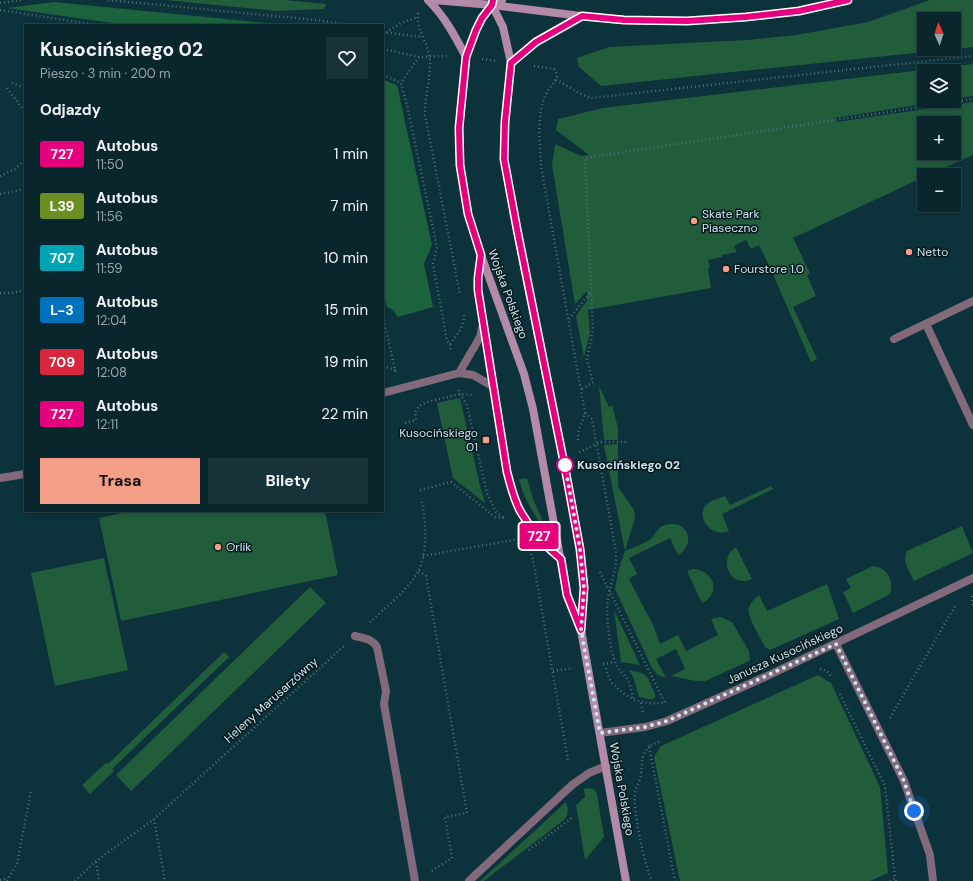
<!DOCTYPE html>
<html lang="pl">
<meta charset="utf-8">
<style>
body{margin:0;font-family:"DM Sans",sans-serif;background:#173238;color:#f1f3f6;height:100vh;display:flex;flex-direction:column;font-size:15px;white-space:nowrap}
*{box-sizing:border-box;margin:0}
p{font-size:13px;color:#99a5a9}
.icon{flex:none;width:22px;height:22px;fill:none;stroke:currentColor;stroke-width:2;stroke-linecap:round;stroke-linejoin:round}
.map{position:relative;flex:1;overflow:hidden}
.sheet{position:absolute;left:24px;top:24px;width:360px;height:488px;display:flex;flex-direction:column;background:#09262c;border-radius:0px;box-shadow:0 2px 6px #0003,0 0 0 1px #294348}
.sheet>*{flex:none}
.badge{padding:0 8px;border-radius:3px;font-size:14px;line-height:26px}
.needle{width:26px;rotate:357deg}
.fabs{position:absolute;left:917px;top:12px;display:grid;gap:8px}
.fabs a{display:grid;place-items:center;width:44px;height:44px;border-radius:0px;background:#09262c;box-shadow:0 2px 6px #0003,0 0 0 1px #294348;font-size:20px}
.you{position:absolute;width:20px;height:20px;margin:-10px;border:3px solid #fff;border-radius:50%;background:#1a73e8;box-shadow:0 0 0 6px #1a73e833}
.map>.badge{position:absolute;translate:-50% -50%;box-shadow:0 0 0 2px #fff}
h2{padding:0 16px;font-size:15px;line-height:36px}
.round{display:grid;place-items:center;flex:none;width:42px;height:42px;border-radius:0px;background:#173238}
.overview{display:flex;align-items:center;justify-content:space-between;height:68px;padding:0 16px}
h1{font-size:19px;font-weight:700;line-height:30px}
.primary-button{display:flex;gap:8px;margin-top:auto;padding:8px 16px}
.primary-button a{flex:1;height:46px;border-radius:0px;background:#f49e87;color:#111;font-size:16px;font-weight:700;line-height:46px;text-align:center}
.primary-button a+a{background:#173238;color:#f1f3f6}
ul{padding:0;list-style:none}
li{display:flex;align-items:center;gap:12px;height:52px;padding:0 16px}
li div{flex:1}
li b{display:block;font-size:15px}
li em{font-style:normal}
li .badge{min-width:44px;font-weight:700;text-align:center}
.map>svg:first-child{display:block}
.green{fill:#215d3b;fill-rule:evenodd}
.forest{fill:#1c633d}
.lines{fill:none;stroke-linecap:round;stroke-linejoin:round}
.path{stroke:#4f7078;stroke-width:2.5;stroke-dasharray:1 3;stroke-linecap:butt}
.lane{stroke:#82697b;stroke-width:8}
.street{stroke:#82697b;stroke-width:8}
.secondary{stroke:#b38aa8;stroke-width:8}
.line-casing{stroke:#fff;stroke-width:9}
.line{stroke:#e6007e;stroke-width:6}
.walk{stroke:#cfe7ee;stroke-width:4;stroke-dasharray:0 7.2}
.poi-dot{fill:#f49e87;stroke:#05181d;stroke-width:1.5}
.stop-dot{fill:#fff;stroke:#e6007e;stroke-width:2}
.labels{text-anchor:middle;stroke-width:3;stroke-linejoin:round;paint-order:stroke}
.poi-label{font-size:12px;fill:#cfe7ee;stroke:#05181d;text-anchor:start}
.street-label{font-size:12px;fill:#cfe7ee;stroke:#05181d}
.stop-label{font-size:12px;font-weight:bold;fill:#cfe7ee;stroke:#05181d;text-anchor:start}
</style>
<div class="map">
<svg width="973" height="881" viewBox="0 0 973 881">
<rect width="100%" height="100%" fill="#0c323b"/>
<!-- green -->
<path class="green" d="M166,0H285L326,4L324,9L277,11Z
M930,0H973V47L954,49V19H924V49H953L601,86L579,67L577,58L609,47L747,40L796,35L868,22Z
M973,64V96L954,99V71H924V101H943L835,118L836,122L973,102V155L928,175H924V177L793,238L810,273L807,275L816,296L793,307L817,359L811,362L772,272L759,245L751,249L746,240L734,246L737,252L722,255V257L708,260L710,268L708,269L711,288L588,310L590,333L584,357L576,316L587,301V291L575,304L552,165L555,144L581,156L589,155L556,130L558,119L603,108ZM924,123H954V153H924Z
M599,386L609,407L612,405L618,428V440H604Z
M460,398L480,486L485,503L453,478L437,403Z
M618,444V487L634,510L635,518L625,551C630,549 648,542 651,539C657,532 658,525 670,524C690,522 695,546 678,555L670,538L629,558L637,574L629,579L654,627L660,644L678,635L686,651L718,635L711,619L721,617L732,622L749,651L750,660L745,663L705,681H696L671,676L685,669L676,649L656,659L666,678L658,675L652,668L615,589L619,568L625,551L604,445Z
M527,478L533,499L544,524L542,525C531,510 523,497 519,479Z
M771,486L773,489L722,514L729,531C712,539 694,516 707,504C712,500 720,498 725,496L730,505Z
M132,511H325L338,575L121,621L99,518Z
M962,526L973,553L914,581C909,570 902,563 907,551Z
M736,547L752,579C730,589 717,559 736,547Z
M104,558L128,670L55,686L31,573Z
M873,566C888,568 894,580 890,594L853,613L843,592L851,588L846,579Z
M693,569C714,570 722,593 702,603L687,571Z
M827,584L839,619L770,650L765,647C761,638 746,616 749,607C751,602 755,598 759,595L767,611Z
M310,587L326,603L131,791L116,775Z
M614,610L640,665L621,662Z
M224,652L229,657L112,769L114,771L90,794L82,785L106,763L108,764Z
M629,670C650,674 646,675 655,694V697L653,699H648L639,697L634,679Z
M818,675L831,683L880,787L888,873L870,881H680L654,757L661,746Z
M587,788L594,789L597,794L604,837L585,860L576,805L585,797L584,789Z
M566,802C568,809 569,813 565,819L484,881H480Z"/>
<!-- forest -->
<path class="forest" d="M54,2L276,24L297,25H126L7,8Z
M383,80L397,85L432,245L424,264L433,307L398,317L393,310L387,307L383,289Z"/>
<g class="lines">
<!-- path -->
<path class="path" d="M108,0L316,20L351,25
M0,3L22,0
M0,10L97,25
M418,13C416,29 427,41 429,55C433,73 424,95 425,115L460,294
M383,32L422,37
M383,35L399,24L417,17
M383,49L419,57L447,56
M419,57L401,83L407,105L437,247L433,264L447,341L450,344L451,352
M482,59L495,61
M534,66L554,69L557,75C556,83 549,87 546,94C536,114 540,144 541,166L585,413L578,433V443
M383,75L401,83
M556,80C567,85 580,95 591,98L973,56
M12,83L25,88
M7,88L25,112
M0,176L15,169L25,160
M0,194L25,189
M0,293H11L25,290
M383,316L395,370L396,373L397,372
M569,319L590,293
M450,344C457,335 464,327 464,315
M383,366L395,370
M582,389L593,382L587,359L593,330L585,158L973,99
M459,390L460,394L467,405L487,493L496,512L503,517
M585,413L592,419L616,552C618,573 606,591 607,612C608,627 610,651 616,664C618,670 622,672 625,676C631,682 631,692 633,699
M405,423L416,420L415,412L419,406L427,402L460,394L473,395
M579,452L601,442H628
M420,490L451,482L495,517L504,518
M531,554L533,560L568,760
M423,556L519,539
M419,571L426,576L467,813L445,817L452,858L430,872
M600,572L665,703
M972,596L973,608
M370,622C385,608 410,588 419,570C428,549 426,523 422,502
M603,664L615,662
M606,668C607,672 608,676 610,680C611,683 614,685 616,687C630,701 647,706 666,702
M820,669L827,671L832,677
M553,671L573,668
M840,694L885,786L895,878
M641,703L643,712
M890,718L955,606
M659,742L649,746L675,881
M649,746C640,757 643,762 641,775C640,781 636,787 635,793C633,811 644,864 652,881
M154,819L165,881
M529,850L573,817
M96,862L99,881
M0,880L8,878
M7,881L17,864L31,790
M75,881L96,861L154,819L344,646
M890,881L895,878L896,881"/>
<!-- lane -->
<path class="lane" d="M926,324L973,425
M894,339L973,301
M355,636C364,638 372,639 377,647L386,691L384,704L415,881
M836,644L904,781L930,855L933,881"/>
<!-- street -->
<path class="street" d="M481,255L478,278V290L507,472C511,486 514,502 522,514C532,531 546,547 561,559
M459,373L480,337L482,328
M383,393L459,373L473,375L494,387
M0,478L25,474
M600,733L645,727L667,721L765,677L973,578
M469,881L572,785L589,773L606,766"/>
<!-- secondary -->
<path class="secondary" d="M428,0C445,17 455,36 466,57
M434,0L492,5L581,16L624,20L687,21L746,17L799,11L848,0
M502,0L492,5L482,18L476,30L466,57L459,128L460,165L468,214L481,255L524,374L533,409L567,595L581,630L626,881
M492,5L503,27L511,63L505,122L504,159L522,257L565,468L580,549L584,588L581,627
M511,63L535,42L581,16"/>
</g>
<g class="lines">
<!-- line casing -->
<g class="line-casing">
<path id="line" d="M493,0L492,5L482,18L476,30L466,57L459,128L460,165L468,214L481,255L478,278V290L507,472C511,486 514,502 522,514C532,531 546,547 561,559L567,595L581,630L584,588L580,549L565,468L517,229L504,159L505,122L511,63L536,42L582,16L624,20L687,21L746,17L799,11L848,0"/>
</g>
<!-- line -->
<use href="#line" class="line"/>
<!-- walk -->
<path class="walk" d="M565,465L580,549L584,588L581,630L600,733L645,727L667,721L836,644L904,781L914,811"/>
</g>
<!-- markers -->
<g class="poi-dot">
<circle cx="694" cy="221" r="4"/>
<circle cx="909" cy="252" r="4"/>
<circle cx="726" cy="269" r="4"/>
<rect x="482" y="436" width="8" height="8" rx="2"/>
<circle cx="218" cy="547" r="4"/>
</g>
<circle class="stop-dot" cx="565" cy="465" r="8"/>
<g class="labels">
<!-- poi labels -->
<g class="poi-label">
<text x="702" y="218">Skate Park<tspan x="702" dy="14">Piaseczno</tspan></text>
<text x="917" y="256">Netto</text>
<text x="734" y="273">Fourstore 1.0</text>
<text x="478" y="437" text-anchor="end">Kusocińskiego<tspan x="478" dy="14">01</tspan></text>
<text x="226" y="551">Orlik</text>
</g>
<!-- street labels -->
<g class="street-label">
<text transform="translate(508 294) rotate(70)" y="4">Wojska Polskiego</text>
<text transform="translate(785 654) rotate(-25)" y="4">Janusza Kusocińskiego</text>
<text transform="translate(271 700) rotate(-42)" y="4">Heleny Marusarzówny</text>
<text transform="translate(622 789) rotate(80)" y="4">Wojska Polskiego</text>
</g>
<!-- stop labels -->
<g class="stop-label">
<text x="577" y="469">Kusocińskiego 02</text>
</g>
</g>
</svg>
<div class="fabs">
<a><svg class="needle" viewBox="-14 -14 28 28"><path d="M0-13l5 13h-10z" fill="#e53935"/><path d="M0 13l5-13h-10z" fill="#99a5a9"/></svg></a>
<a><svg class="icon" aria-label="layers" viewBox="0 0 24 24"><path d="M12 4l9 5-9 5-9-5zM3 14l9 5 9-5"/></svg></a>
<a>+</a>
<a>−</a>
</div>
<div class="you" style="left:914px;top:811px"></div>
<b class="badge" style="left:539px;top:536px;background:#e6007e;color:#fff">727</b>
<section class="sheet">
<div class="overview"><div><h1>Kusocińskiego 02</h1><p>Pieszo · 3 min · 200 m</p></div><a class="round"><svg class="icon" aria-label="heart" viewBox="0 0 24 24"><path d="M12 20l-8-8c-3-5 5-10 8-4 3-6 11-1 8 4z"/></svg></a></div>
<h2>Odjazdy</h2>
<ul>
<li><span class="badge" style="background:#e6007e;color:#fff">727</span><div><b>Autobus</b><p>11:50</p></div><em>1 min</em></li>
<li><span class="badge" style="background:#6b8e23;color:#fff">L39</span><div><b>Autobus</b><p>11:56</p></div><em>7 min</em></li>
<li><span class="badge" style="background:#00a3b4;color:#fff">707</span><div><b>Autobus</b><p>11:59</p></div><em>10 min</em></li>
<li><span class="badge" style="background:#0072bc;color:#fff">L-3</span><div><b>Autobus</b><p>12:04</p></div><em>15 min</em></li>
<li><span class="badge" style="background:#d7263d;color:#fff">709</span><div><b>Autobus</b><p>12:08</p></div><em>19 min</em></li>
<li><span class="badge" style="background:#e6007e;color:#fff">727</span><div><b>Autobus</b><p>12:11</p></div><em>22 min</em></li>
</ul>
<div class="primary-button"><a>Trasa</a><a>Bilety</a></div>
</section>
</div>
